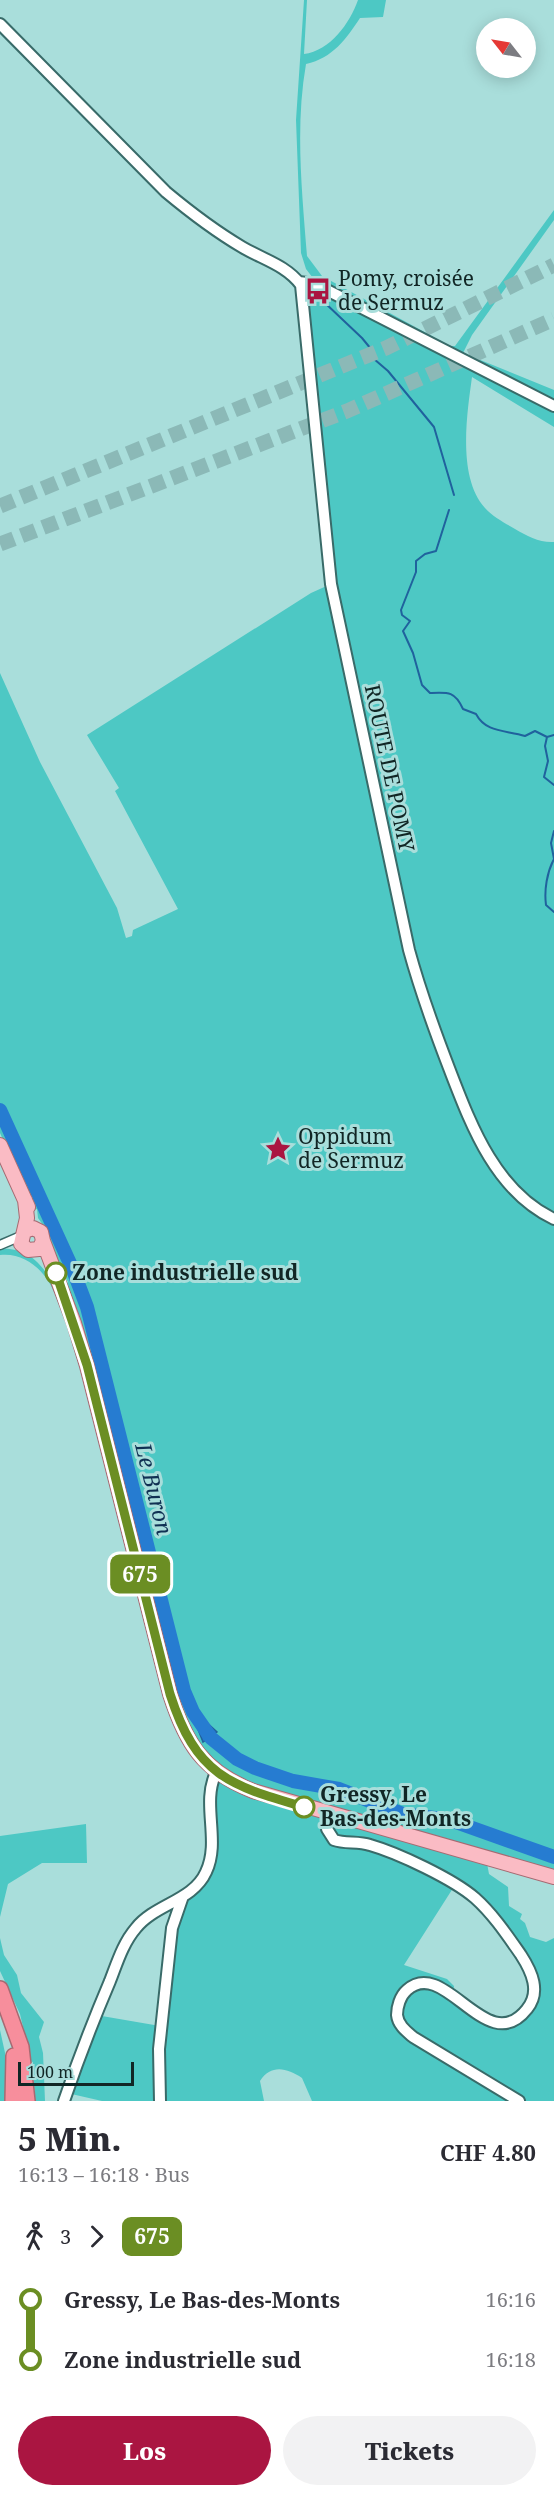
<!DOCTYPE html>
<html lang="de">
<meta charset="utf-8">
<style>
body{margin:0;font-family:"Noto Serif",serif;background:#f2f2f3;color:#2b2b33;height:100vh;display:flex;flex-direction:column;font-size:22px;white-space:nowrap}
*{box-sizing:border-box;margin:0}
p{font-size:20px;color:#7c7c81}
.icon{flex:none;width:33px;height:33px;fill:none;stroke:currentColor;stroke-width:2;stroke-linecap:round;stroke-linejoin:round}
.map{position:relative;height:2101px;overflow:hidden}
.panel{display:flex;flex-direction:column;background:#fff;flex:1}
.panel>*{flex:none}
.badge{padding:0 12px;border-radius:9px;font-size:21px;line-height:39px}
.needle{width:39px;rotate:301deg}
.tools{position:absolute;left:476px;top:18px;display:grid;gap:12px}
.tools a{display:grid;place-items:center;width:60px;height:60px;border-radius:50%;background:#fff;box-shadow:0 3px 15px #0003;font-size:30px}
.scale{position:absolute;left:18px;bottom:15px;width:116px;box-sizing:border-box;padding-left:6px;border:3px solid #112625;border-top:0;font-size:16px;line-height:21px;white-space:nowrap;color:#112625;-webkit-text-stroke:4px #a9dedb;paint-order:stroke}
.map>.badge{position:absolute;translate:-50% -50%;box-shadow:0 0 0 3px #fff}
.legs{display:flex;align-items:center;gap:9px;height:66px;padding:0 18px;font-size:20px}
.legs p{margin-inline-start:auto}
.overview{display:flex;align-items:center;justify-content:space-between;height:102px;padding:0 18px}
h1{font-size:33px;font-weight:800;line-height:45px}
.primary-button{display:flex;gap:12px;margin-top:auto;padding:12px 18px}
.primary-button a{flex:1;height:69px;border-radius:36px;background:#aa1541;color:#fff;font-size:24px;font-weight:800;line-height:69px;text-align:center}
.primary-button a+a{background:#f2f2f3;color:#2b2b33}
ul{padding:0 18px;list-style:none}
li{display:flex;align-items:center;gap:21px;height:60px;font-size:22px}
li i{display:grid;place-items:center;width:9px;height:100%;margin:0 8px;background:currentColor}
li i::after{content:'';width:15px;height:15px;margin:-8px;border:4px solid;border-radius:50%;background:#fff}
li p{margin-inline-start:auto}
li:first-child i{background:linear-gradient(#0000 50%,currentColor 0)}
li:last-child i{background:linear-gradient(currentColor 50%,#0000 0)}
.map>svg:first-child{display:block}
.green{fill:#4dc8c4;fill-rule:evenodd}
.water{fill:#267cd1;stroke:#20629d;stroke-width:1.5}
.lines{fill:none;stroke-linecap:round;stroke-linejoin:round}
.stream{stroke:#20629d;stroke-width:2}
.river{stroke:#267cd1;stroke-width:14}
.motorway-tunnel{stroke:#8bb9b7;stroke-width:15;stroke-dasharray:15 8;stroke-linecap:butt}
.minor-casing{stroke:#396b69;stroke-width:11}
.tertiary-casing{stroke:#396b69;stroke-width:14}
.primary-casing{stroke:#a66a72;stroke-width:16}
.motorway-casing{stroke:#a66a72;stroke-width:18}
.minor{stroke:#fff;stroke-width:8}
.tertiary{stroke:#fff;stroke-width:10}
.primary{stroke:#fabbc4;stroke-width:14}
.motorway{stroke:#f78e9c;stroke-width:15}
.line-1-casing{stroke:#fff;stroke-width:14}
.line-1{stroke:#6b8e23;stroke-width:9}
.stop-1-dot{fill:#fff;stroke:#6b8e23;stroke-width:3}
.labels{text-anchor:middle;stroke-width:6;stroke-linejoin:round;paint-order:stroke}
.poi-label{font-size:21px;fill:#112625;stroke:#a9dedb;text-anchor:start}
.street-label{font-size:21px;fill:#112625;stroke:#a9dedb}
.stop-label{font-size:21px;font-weight:bold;fill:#112625;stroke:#a9dedb;text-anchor:start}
.water-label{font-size:22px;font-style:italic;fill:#103153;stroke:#a9dedb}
</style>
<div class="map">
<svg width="554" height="2101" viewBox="0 0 554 2101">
<rect width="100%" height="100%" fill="#a9dedb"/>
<!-- green -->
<path class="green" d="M304,0H307L304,54C330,51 350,23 358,0H386L383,17L360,18C346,39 333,58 306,64C295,127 302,192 307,256L322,276L450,346H455L554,210V220L472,335L463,353L554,390V403L316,282L306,269L301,253L296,120Z
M301,285L318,289L554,410V427L472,377C467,414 457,477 485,508C493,517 505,523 515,529C527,536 540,543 554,542V1877L486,1858L489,1874L508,1887L509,1906L522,1914L520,1919L525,1923L530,1937L546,1942L554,1938V2101H312L302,2078C287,2068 271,2064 260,2081L264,2101H102L67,2093L96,2015L160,2026L174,1919L206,1874L214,1778L184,1733L66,1284L68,1282L51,1249L48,1232L38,1218L37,1209L34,1210L0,1133V673L40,762L117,908L126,938L132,936L133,930L178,909L115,791L119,788L87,735L311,593L331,584ZM455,1885L492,1916L533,1982L524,2013L493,2022L453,1996L454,1986L447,1979L404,1965Z
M0,1249C30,1247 45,1267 57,1292H54C45,1270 24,1252 0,1255Z
M86,1824L87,1863H42L8,1884L0,1917V1836Z
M0,1938L4,1955L17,1975L21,1993L44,2022L39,2037L43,2053L45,2101H35L33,2069L20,2014L0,1971Z
M0,2030L9,2071L6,2101H0Z"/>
<!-- water -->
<path class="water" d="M204,1720L217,1732L203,1742L196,1724Z"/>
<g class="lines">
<!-- stream -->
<path class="stream" d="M324,302L362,338L371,349L374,359L388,371L434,427L454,495
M449,510L436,551L425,554L416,561V572L401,610L402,615L410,621L403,631L413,653L422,685L430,693C448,692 455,691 463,709L476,714C486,733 506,730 525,736L535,731L547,737L554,735
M547,737L545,746L548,761L544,777L554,785
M554,831L551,843L554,859
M554,859C547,872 544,890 546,905L554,912"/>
<!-- river -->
<path class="river" d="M0,1110L73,1270L87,1307L184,1691L193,1712L211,1738L237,1759L255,1768L293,1781L339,1789L403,1814L450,1820L554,1857"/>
<!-- motorway-tunnel -->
<path class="motorway-tunnel" d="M0,506L386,348L554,265
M0,544L347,411L554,319"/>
<!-- minor casing -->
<g class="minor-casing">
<path id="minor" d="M0,1245L21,1236"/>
</g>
<!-- tertiary casing -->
<g class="tertiary-casing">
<path id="tertiary" d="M0,24L166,192C190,212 215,231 242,247C262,259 286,265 301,285L331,584L409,950C420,990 434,1029 449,1068C471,1125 495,1191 554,1219
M299,282L315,284L554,406
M329,1814L327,1829L334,1840C345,1844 358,1841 370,1845C398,1853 453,1879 475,1898C493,1914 507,1935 521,1955C532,1972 541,1992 527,2009C487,2060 445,1956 407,1990C400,1996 397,2007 397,2015C398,2025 406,2031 413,2037L519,2101
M64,2101C78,2060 93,2021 110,1981C117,1963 123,1943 136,1928C155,1904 193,1901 206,1872C221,1841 201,1803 216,1773
M160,2101L159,2049L172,1928L183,1896"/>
</g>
<!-- primary casing -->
<g class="primary-casing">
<path id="primary" d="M0,1145L28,1207
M25,1200L27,1218L21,1244L28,1250L39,1249L43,1241L41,1232L33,1228L25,1231
M43,1241L74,1323L87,1366L170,1694C186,1744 203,1771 253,1791L554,1877"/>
</g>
<!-- motorway casing -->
<g class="motorway-casing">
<path id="motorway" d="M0,1989L21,2047L27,2101
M13,2101L14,2056"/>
</g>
<!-- minor -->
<use href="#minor" class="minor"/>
<!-- tertiary -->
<use href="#tertiary" class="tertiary"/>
<!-- primary -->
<use href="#primary" class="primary"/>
<!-- motorway -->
<use href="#motorway" class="motorway"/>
</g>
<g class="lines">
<!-- line-1 casing -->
<g class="line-1-casing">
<path id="line-1" d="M56,1273L87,1365L170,1694C196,1775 228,1785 304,1807"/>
</g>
<!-- line-1 -->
<use href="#line-1" class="line-1"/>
</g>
<!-- icons -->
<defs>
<g id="bus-bare" transform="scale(2.07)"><path d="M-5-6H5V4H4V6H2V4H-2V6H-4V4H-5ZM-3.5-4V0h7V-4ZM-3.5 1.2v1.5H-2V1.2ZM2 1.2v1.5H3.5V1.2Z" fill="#aa1541" stroke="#a9dedb" stroke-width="2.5" paint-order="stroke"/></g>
<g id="sight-bare" transform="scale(2.07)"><path d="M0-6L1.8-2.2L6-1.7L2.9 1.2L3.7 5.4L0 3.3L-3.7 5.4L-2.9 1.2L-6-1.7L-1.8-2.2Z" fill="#aa1541" stroke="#a9dedb" stroke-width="2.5" paint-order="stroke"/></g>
</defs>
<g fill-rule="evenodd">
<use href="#bus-bare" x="318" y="291"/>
<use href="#sight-bare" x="278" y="1149"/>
</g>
<!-- markers -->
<g class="stop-1-dot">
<circle cx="56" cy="1273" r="10"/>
<circle cx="304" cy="1807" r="10"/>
</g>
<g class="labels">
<!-- poi labels -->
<g class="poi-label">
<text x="338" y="286">Pomy, croisée<tspan x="338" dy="24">de Sermuz</tspan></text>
<text x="298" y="1144">Oppidum<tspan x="298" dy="24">de Sermuz</tspan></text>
</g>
<!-- street labels -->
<g class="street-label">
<text transform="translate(389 768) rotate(78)" y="7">ROUTE DE POMY</text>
</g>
<!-- stop labels -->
<g class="stop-label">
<text x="72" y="1280">Zone industrielle sud</text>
<text x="320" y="1802">Gressy, Le<tspan x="320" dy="24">Bas-des-Monts</tspan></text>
</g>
<!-- water labels -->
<g class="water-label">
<text transform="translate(154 1489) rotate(76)" y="8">Le Buron</text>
</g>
</g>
</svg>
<div class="tools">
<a><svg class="needle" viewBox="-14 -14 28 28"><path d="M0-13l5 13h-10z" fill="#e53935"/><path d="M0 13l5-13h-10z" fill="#7c7c81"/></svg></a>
</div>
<div class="scale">100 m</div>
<b class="badge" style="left:140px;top:1574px;background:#6b8e23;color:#fff">675</b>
</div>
<section class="panel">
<div class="overview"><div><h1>5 Min.</h1><p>16:13 – 16:18 · Bus</p></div><b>CHF 4.80</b></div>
<div class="legs"><svg class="icon" aria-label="walk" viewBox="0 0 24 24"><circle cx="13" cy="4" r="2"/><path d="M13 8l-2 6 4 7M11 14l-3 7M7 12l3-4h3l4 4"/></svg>3<svg class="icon" aria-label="forward" viewBox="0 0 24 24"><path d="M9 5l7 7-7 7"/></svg><b class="badge" style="background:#6b8e23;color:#fff">675</b></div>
<ul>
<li><i style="color:#6b8e23"></i><b>Gressy, Le Bas-des-Monts</b><p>16:16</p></li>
<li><i style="color:#6b8e23"></i><b>Zone industrielle sud</b><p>16:18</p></li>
</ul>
<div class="primary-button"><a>Los</a><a>Tickets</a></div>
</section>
